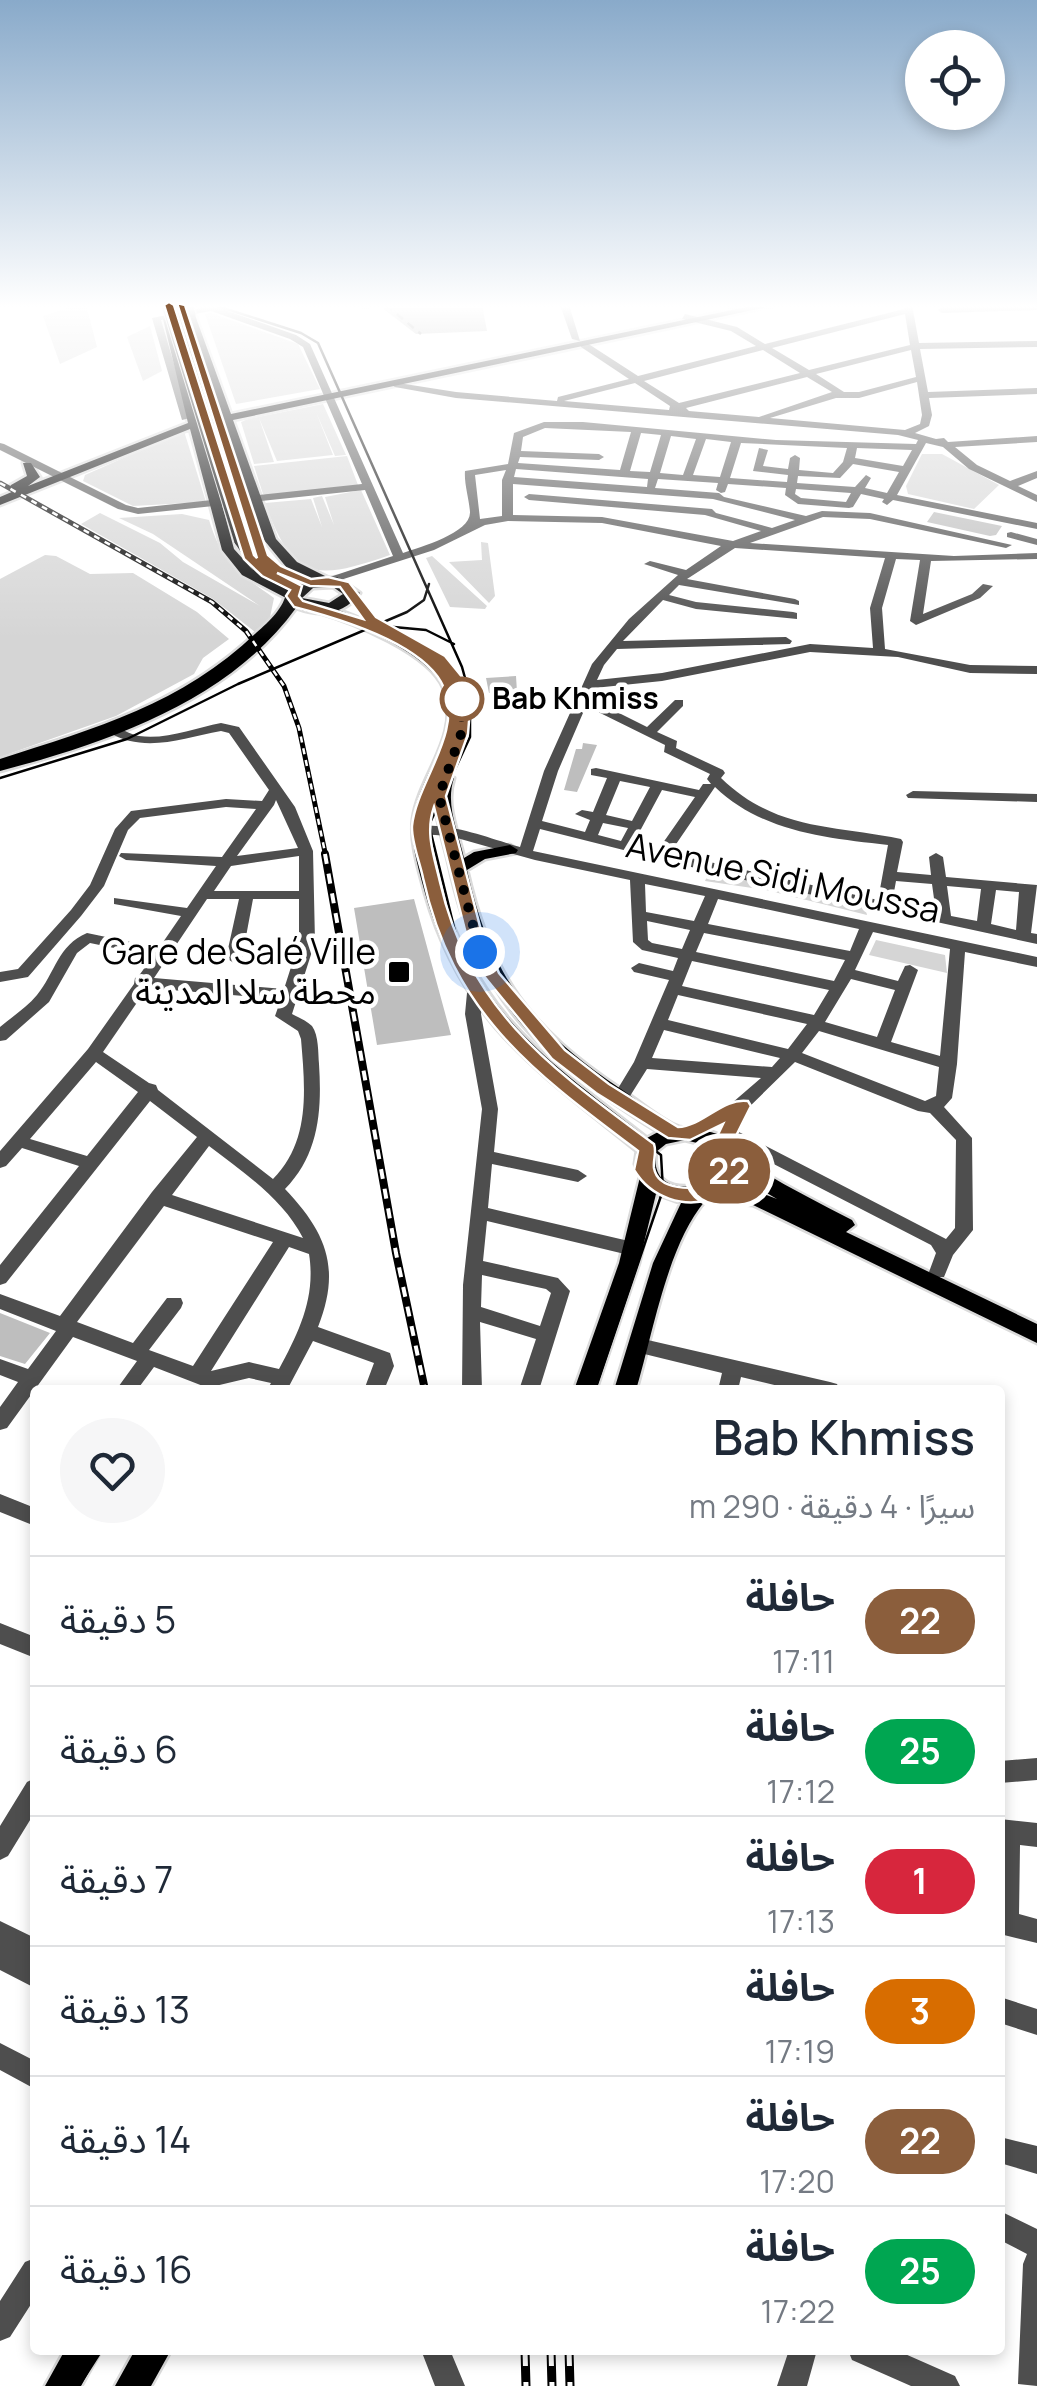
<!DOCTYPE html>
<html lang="ar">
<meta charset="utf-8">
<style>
body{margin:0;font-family:Manrope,"Noto Sans Arabic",sans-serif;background:#f6f6f7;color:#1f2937;direction:rtl;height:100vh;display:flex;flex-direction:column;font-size:38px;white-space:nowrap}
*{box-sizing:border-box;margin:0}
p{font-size:32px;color:#747a83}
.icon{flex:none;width:55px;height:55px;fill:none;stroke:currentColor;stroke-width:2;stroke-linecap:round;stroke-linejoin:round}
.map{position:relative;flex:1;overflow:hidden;direction:ltr}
.drawer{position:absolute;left:30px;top:1385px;width:975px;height:970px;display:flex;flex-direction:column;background:#fff;border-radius:10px;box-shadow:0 5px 15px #0003;direction:rtl}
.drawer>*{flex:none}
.badge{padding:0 20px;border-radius:32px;font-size:35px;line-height:65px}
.tools{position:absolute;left:905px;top:30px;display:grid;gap:20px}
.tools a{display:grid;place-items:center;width:100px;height:100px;border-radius:50%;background:#fff;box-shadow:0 5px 15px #0003;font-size:50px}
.you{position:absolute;width:50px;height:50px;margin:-25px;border:8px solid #fff;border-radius:50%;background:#1a73e8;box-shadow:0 0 0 15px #1a73e833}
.map>.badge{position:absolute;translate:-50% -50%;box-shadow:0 0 0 5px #fff}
.round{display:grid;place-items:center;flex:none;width:105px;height:105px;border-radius:52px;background:#f6f6f7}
.headline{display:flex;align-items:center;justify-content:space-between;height:170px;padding:0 30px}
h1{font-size:48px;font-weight:600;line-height:75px}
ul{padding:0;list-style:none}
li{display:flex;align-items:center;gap:30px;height:130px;padding:0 30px;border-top:2px solid #e0e1e3}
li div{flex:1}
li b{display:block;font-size:38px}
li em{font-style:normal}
li .badge{min-width:110px;font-weight:700;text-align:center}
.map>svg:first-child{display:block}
.green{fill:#d5d5d5}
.water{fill:#9c9c9c}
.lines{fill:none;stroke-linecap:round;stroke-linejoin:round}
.ferry{stroke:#3d3d3d;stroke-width:2.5;stroke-dasharray:8 6;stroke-linecap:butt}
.building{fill:#bebebe}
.major-casing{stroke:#dbdbdb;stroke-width:5}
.highway-casing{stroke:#dbdbdb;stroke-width:5}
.minor{fill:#4e4e4e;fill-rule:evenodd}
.major{fill:#000;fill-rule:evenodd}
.highway{fill:#000;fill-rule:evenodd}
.tram-far1{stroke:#000;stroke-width:2.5}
.tram{stroke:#000;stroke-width:4}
.rail-far2-casing{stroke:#000;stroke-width:5}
.rail-far1-casing{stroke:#000;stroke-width:8}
.rail-casing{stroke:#000;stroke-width:9}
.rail-far2{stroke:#fff;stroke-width:2.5;stroke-dasharray:6;stroke-linecap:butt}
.rail-far1{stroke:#fff;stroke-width:4;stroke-dasharray:10;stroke-linecap:butt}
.rail{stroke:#fff;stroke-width:5;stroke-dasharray:16;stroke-linecap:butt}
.major-bridge-casing{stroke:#dbdbdb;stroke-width:14;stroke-linecap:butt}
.highway-bridge-casing{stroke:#dbdbdb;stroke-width:16;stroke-linecap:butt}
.major-bridge{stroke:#000;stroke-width:11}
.highway-bridge{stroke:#000;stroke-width:14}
.line{fill:#8b5e3c;stroke:#fff;stroke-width:2.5;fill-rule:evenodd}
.walk{stroke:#000;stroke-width:10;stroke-dasharray:0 18}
.stop-dot{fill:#fff;stroke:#8b5e3c;stroke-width:5}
.poi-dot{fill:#000;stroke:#fff;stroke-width:4}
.labels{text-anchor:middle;stroke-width:9;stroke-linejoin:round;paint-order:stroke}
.far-stop-label{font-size:30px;font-weight:bold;fill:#000;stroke:#fff;text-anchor:start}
.street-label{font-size:35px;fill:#000;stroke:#fff}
.poi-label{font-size:35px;fill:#000;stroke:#fff;text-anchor:end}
</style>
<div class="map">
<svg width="1037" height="2386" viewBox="0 0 1037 2386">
<rect width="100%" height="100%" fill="#fff"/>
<!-- green -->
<path class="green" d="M76,305H86L97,347L60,364L43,316Z
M211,313L298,344L320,389L236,404L205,314Z
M150,326L162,371L143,381L127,337Z
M323,404L346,455L335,456L316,412L333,455L277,461L259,418L274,462L254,464L241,422L248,419Z
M184,431L206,502L133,506L83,481L85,475Z
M922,454H942L999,485L974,509L908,494L906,486Z
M347,456L358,485L266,495L263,494L254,466Z
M361,490L390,555C315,581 293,581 265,503L311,499L322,527L313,498L322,496L334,525L325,497Z
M100,513L160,543L183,562L260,606L153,534L119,518L182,514L209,520C223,564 237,572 274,598L268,627L259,635L213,599L81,524Z
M481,542L488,543L495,596L489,603L449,562L482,560Z
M45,555L56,556L90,574L133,573L197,612L229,639L203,658L194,674L116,716L0,757V579Z
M432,556L487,606L485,609L450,607L426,558Z
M709,872L783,889L782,893L789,895L791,890L865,907L867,915L766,890L705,881Z
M876,940L945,955L947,973L869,955Z"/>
<!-- water -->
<path class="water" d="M378,305H482L487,331L416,334L381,307L360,309Z"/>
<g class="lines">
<!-- ferry -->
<path class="ferry" d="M386,305L421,334"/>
</g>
<!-- building -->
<path class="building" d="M934,512L1002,526L996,535L990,536L927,522Z
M516,676L517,692L489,693L486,678Z
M583,743L597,745L577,792L564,790L576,749H582Z
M414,899L451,1035L377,1045L354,908Z
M0,1313L50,1333L25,1364L0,1356Z"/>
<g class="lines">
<!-- major casing -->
<g class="major-casing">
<path id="major" d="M756,305H777L233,420L276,539L297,562L329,578V584L324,585L287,568L264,540L223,423L201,427L234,549L252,569L298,593V599H288L242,575L222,550L190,429L0,505V497L14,491L9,488L11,485L27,476L23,463H31L40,477L28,486L188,423L163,319L172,321L199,421L220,416L185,315L190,312L195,315L231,414Z
M322,605C348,612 371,623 395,635C462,668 477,705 445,774L454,778C445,805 458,831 464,858L474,852L510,845L518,850L516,853L485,859L467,870C491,977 531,1029 621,1089C636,1099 663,1122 679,1127C691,1130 705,1129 717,1134C727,1140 734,1154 744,1160C779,1183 815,1201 852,1220L855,1225L846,1232L1037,1324V1343L753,1205L705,1201C667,1246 653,1334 636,1390H614L653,1263L681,1203L656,1194L639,1263L596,1390H574L619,1263L640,1177L635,1164L637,1151C538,1071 462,1023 425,893C419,870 410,843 413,819C419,775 461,736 444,689C430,653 352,622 317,612L315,609ZM434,797C436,820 444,843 449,865C480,1006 540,1057 658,1132L647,1138C548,1060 478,1017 440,888C432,857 423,828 434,797ZM685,1140L705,1145L719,1161L716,1177C691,1192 650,1192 656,1152L666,1144ZM736,1175L777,1199L756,1191L728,1188Z
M65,2350H101L81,2386H45Z
M135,2350H171L151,2386H115Z"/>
</g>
<!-- highway casing -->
<g class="highway-casing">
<path id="highway" d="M235,537H247L264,563L298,583L337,577L360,593C344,615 321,617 296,608C229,701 107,743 0,771V759C96,728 182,704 256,633C270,621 284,608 287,590L252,569L233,540ZM333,587L343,594L329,603L302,598L313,588Z"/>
</g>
<!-- minor -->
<path class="minor" d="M197,305H211L296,335L310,344L403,553C421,547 471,533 470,512C469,498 464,484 465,471L508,464L514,433L544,422H583L776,440L916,444L918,440L898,435L456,398L395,387L390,384L392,382L456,392L557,401L558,397L629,379L581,347V343H587L638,376L756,346L731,331L682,319L685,314L737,327L765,344L904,309V305H912L919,343L1037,341V347L920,349L928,392L1037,388V394L929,398L932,415L929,426L915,433L936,439L944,438L948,442L1037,436V442L955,447L977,465L1010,481L1037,471V478L1018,486L1037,495V502L969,469L943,447L926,443L897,495L1037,523V529L893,500L887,505L882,502L884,499L861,494L853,507L849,508L798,504L785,495L786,488L728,484L725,492L721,493L716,490L718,483L658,479L655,488L719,493L724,497L806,516L822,511L870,513L1012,545L1006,548L870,519L823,517L750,543L954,556L1037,553V559L931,561L923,614L972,594L983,584L993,586L980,598L916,625L910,621L920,560L896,559L882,608L885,649L970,665L1037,666V674L970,673L898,657L810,652L662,681L594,688L589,698L647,727L675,700H683V706L657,732L677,741L676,748L723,770L725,773L721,778C776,831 832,825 901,839L903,842L897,872L931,875L929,857L936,853L943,857L946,877L1037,885L1031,933L1037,934V944L735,878L540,829L533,851L1037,957V967L965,952L957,1064L952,1098L944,1107L972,1138L973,1230L953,1255L944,1277H932L929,1272L936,1253L931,1245L723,1138L721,1134L723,1130H735L946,1239L955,1228L956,1140L930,1113L918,1111L795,1062L744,1112L690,1139L684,1137L682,1133L684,1129L732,1103L761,1078L647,1069L625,1104H613L611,1100L634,1062L669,980L634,972L631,968L639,963L673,971L678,958L642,950L633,942L630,880L535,860L450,836L420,834L413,830C435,816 494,840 520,847L544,771L592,664L629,619L678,575L644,564L650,561L686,570L721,546L602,523L508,521L485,525L434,550L328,584L324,583V579L393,556L365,490L138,514L118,509L0,450V443L4,444L126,505L138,508L362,484L303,347L290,339L211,311L161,320L190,418L182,420L152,318L202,308ZM905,314L910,345L809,370L772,348ZM763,350L800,373L679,403L644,381ZM911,350L916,377L859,392H844L816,374ZM807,377L832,392L759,417L689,411L686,408ZM917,382L922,415L920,424L905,430L770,418L836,398H859ZM635,383L670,406L669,410L564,401ZM545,428L631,432L620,470L518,463L520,457L599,460L604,457L599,454L521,451L523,437ZM641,433L661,435L650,472L630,471ZM671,436L696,439L683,475L660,473ZM706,439L731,442L720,477L693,475ZM741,443L847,448L843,462L833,473L799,470L800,458L795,455L790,458L788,469L763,466L768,450L759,448L753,471L788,475L787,482L730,478ZM857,448L912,450L903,466L855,458ZM853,464L899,472L887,493L865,488L871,478L866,475L855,487L797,483L798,476L840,478ZM516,469L648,479L647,487L514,477ZM506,470L502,480V516L480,519L475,475ZM513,484L713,499L795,520L772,528L716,513L712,509L529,494L524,497L529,500L705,515L761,531L733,541L602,517L513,515ZM796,489L851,493L846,502L801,498L795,494ZM735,548L885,558L870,608L873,648L810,644L662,673L597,680L604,665L617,649L790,644L792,641L786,637L623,641L663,600L696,609L797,619V613L793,612L696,602L669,595L679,585L799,605V601L795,599L687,579ZM586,706L665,745L664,752L710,774L707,779L711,784H703L699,790L596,768L591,769V775L607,778L593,812L582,810L575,814L590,820L585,832L542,821L558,771ZM620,781L650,787L632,821L606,815ZM715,787C762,832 826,838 888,845L878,900L670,853ZM662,790L695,797L658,850L633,844ZM603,823L628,828L621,841L598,835ZM896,881L932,884L936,913L892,903ZM645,884L705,896L694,921L646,912ZM947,886L981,889L977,921L951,916ZM996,890L1019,892L1016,930L991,924ZM718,899L859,929L850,951L708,924ZM647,921L690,930L682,949L652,943L648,940ZM873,932L950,949L940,1056L891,1042L918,970L910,965L905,966L898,981L855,970ZM704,933L845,960L834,981L696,952ZM692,961L829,990L814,1015L682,986ZM851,979L895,990L877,1037L825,1022ZM678,995L807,1024L788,1049L668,1020ZM664,1030L780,1058L772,1067L652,1058ZM819,1031L939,1067L936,1096L925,1101L802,1053Z
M560,305H569L580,341L572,339Z
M1037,305V310L942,313L938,310L942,307Z
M1011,532L1037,539V545L1007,537V533Z
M221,723L239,727L295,807L313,851L315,942L292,1014C298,1017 307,1021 312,1026C319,1036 318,1053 319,1064C322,1111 319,1154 285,1189C327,1233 341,1269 318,1327L390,1353L394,1366L384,1390H364L374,1363L313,1341L287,1390H267L271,1383L249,1378L211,1387L203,1386L154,1367L137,1390H116L137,1361L73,1337L7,1428L0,1430V1407L18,1382L0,1375V1359L28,1369L56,1331L0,1309V1294L60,1316L152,1192L197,1137L150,1101L6,1283L0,1285V1265L79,1166L22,1148L6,1166L0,1168V1151L88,1049L134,984L135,978L138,977L153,956L90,943L77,953L49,1002L6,1040L0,1041V1027C12,1017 27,1007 37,995C55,973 58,945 87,933L159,948L181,916L114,904V898L187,908L216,866L126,860L119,856L121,853L222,857L256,809L226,807L140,818L128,830L104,886L81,916L28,977L0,982V972L18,969L71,910L90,885L115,829L131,811L226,799L262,801L269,790L229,733L221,731C182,738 145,754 108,732V726C120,726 127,734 139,736C166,740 195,728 221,723ZM276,800L298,848L237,856L274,805ZM299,856V891H214L231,866ZM207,899H239L226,958L234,963L242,958L253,899H299V942L284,989L154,978ZM147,988L281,999L275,1016L298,1031L301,1039C305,1088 311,1141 273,1179L158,1090L156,1085L149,1083L103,1052ZM96,1062L138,1092L87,1156L30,1139ZM209,1146C243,1172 283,1199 303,1238L172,1195ZM164,1206L273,1242L193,1366L149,1350L181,1308L183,1303L181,1298H167L133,1343L77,1322ZM289,1247L309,1254C316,1297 299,1332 279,1369L249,1362L211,1371Z
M913,791L1037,794V802L908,798L906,795Z
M475,988L483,993L481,1014L498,1109L494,1152L578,1170L587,1176L578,1182L492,1164L488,1208L633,1242L639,1244L642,1249L639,1254L633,1256L487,1221L483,1261L558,1278L570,1291L539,1390H519L536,1339L480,1322L482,1390H462L463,1285L482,1109L465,1014L467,993ZM482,1275L546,1289L551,1293L540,1326L481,1307Z
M639,1338L830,1382L837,1384L840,1390H795L741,1377L738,1390H718L722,1373L632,1351L629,1346L632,1341Z
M0,1494L35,1508V1526L0,1512Z
M0,1623L35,1637V1658L0,1644Z
M1037,1758V1780L1000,1783V1761Z
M35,1778V1812L8,1856L0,1860V1826L27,1782Z
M1000,1819L1037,1823V1847L1020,1845L1019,1914L1037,1919V1943L1000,1934Z
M0,1921L35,1938V1988L0,1970Z
M1000,1997L1037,2009V2035L1000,2023Z
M0,2043L35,2061V2089L0,2070Z
M1000,2137L1037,2146V2174L1000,2163Z
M1000,2211L1037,2229V2386L1018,2384L1023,2264L1027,2254L1000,2240Z
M35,2258V2298L10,2337L0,2341V2301L25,2262Z
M421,2350H450L465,2386H435Z
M789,2350H817L807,2386H777Z
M848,2350H896L955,2376L960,2386H911L852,2360Z"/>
<!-- major -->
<use href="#major" class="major"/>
<!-- highway -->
<use href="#highway" class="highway"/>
<!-- tram-far1 -->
<path class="tram-far1" d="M214,305L301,333L318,343L462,667L470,696V737L429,825L462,960L485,1002L559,1079L661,1155L663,1190L595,1390
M383,626L426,630L454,644
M0,778L127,739L238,684L407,612L424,600L429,584"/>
<!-- tram -->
<path class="tram" d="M78,2386L101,2350"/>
<!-- rail-far2 casing -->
<g class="rail-far2-casing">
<path id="rail-far2" d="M0,483L212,602L246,631L284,686L299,728L326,857"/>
</g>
<!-- rail-far1 casing -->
<g class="rail-far1-casing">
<path id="rail-far1" d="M325,854L396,1253L425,1390"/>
</g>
<!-- rail casing -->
<g class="rail-casing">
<path id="rail" d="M525,2350L526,2386
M551,2350L552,2386
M569,2350L570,2386"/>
</g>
<!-- rail-far2 -->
<use href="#rail-far2" class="rail-far2"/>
<!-- rail-far1 -->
<use href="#rail-far1" class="rail-far1"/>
<!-- rail -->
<use href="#rail" class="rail"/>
<!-- major-bridge casing -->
<g class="major-bridge-casing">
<path id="major-bridge" d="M187,305L190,315"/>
</g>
<!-- highway-bridge casing -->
<g class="highway-bridge-casing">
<path id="highway-bridge" d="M169,305L241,540"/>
</g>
<!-- major-bridge -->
<use href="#major-bridge" class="major-bridge"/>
<!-- highway-bridge -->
<use href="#highway-bridge" class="highway-bridge"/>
</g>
<!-- sky -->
<linearGradient id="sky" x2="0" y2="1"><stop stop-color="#89aaca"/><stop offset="0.48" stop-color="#fff"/><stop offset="1" stop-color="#fff" stop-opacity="0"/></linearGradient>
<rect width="1037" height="639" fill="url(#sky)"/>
<!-- line -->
<path class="line" d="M169,302L174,305L254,555L257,558L177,303L185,305L268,555L281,566L311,579L328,577L349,582L376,617L445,656L463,678L470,709L468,734L446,796L481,930L499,973L565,1050L609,1084L678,1127C703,1126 723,1097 748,1101L751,1106L731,1146C764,1199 670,1229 634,1170L638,1151C533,1072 453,1014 423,878C420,863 411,841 412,826C416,783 463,733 444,688C425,643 337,618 294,607L286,596L290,590L262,576L244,559L164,305ZM277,573L310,586L340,587L363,619L303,601L299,596L302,586ZM434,807L465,930L483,975L552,1059L596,1093L668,1138L690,1140L723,1124L712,1147C721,1163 722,1169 710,1184C694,1190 658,1191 654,1168C653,1159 657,1153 654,1144C553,1069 470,1013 440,882C434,856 425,833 434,807Z"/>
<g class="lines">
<!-- walk -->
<path class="walk" d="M462,699L461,734L439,796L480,952"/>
</g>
<!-- markers -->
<circle class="stop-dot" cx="462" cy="699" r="20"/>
<rect class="poi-dot" x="387" y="960" width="24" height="24" rx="5"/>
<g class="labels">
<!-- far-stop labels -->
<g class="far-stop-label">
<text x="492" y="709">Bab Khmiss</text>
</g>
<!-- street labels -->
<g class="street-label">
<text transform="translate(783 878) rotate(12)" y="12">Avenue Sidi Moussa</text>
</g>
<!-- poi labels -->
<g class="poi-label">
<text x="376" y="964">Gare de Salé Ville<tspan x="376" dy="40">محطة سلا المدينة</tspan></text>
</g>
</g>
</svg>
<div class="tools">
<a><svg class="icon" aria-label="locate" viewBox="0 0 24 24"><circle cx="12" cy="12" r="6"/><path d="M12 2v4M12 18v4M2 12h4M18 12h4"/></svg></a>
</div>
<div class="you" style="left:480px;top:952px"></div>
<b class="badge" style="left:729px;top:1171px;background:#8b5e3c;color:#fff">22</b>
<section class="drawer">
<div class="headline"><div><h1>Bab Khmiss</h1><p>سيرًا · 4 دقيقة · 290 m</p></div><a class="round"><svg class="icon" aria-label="heart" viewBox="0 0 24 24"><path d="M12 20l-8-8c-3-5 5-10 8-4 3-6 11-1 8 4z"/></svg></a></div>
<ul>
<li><span class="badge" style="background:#8b5e3c;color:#fff">22</span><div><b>حافلة</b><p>17:11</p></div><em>5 دقيقة</em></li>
<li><span class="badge" style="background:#00a651;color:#fff">25</span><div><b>حافلة</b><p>17:12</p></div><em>6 دقيقة</em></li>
<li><span class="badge" style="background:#d7263d;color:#fff">1</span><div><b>حافلة</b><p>17:13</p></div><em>7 دقيقة</em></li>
<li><span class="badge" style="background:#d86d00;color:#fff">3</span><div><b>حافلة</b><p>17:19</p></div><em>13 دقيقة</em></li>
<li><span class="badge" style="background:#8b5e3c;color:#fff">22</span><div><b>حافلة</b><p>17:20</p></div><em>14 دقيقة</em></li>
<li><span class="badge" style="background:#00a651;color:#fff">25</span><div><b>حافلة</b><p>17:22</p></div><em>16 دقيقة</em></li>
</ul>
</section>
</div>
